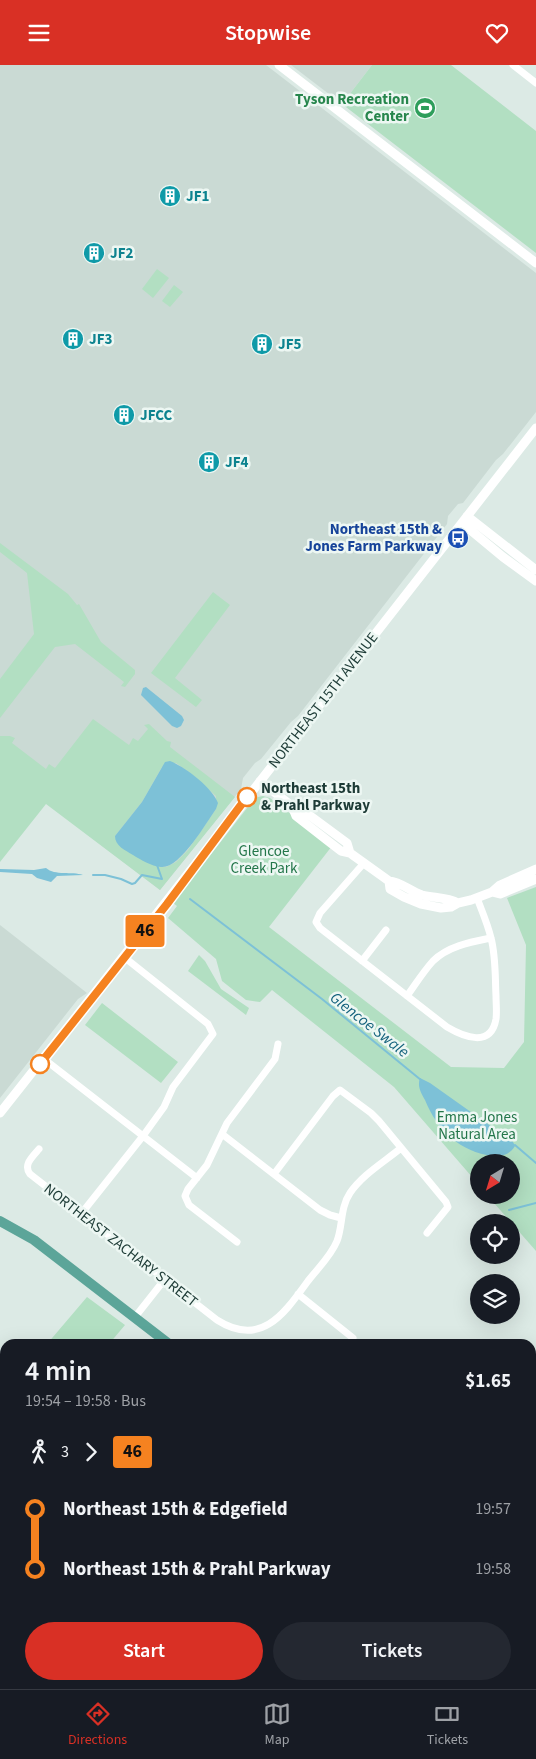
<!DOCTYPE html>
<meta charset="utf-8">
<style>
body{margin:0;font-family:"Source Sans 3",sans-serif;background:#242831;color:#f1f3f6;height:100vh;display:flex;flex-direction:column;font-size:19px;white-space:nowrap}
*{box-sizing:border-box;margin:0}
p{font-size:16px;color:#9ea1a6}
.icon{flex:none;width:28px;height:28px;fill:none;stroke:currentColor;stroke-width:2;stroke-linecap:round;stroke-linejoin:round}
.map{position:relative;flex:1;overflow:hidden}
.details{position:absolute;left:0px;top:1274px;width:536px;height:351px;display:flex;flex-direction:column;background:#171b24;border-radius:15px 15px 0 0;box-shadow:0 5px 20px #0002}
.details>*{flex:none}
.badge{padding:0 10px;border-radius:4px;font-size:18px;line-height:32px}
.needle{width:32px;rotate:218deg}
.tools{position:absolute;left:470px;top:1089px;display:grid;gap:10px}
.tools a{display:grid;place-items:center;width:50px;height:50px;border-radius:50%;background:#171b24;box-shadow:0 5px 20px #0002;font-size:25px}
.map>.badge{position:absolute;translate:-50% -50%;box-shadow:0 0 0 2px #fff}
.legs{display:flex;align-items:center;gap:8px;height:55px;padding:0 25px;font-size:16px}
.legs p{margin-inline-start:auto}
.overview{display:flex;align-items:center;justify-content:space-between;height:85px;padding:0 25px}
h1{font-size:28px;font-weight:600;line-height:38px}
.button{display:flex;gap:10px;margin-top:auto;padding:10px 25px}
.button a{flex:1;height:58px;border-radius:30px;background:#d93025;color:#fff;font-size:20px;font-weight:600;line-height:58px;text-align:center}
.button a+a{background:#242831;color:#f1f3f6}
ul{padding:0 25px;list-style:none}
li{display:flex;align-items:center;gap:18px;height:60px;font-size:19px}
li i{display:grid;place-items:center;width:8px;height:100%;margin:0 6px;background:currentColor}
li i::after{content:'';width:12px;height:12px;margin:-6px;border:4px solid;border-radius:50%;background:#171b24}
li p{margin-inline-start:auto}
li:first-child i{background:linear-gradient(#0000 50%,currentColor 0)}
li:last-child i{background:linear-gradient(currentColor 50%,#0000 0)}
header{display:flex;justify-content:space-between;align-items:center;height:65px;padding:0 25px;background:#d93025;color:#fff;font-size:22px;font-weight:600}
.tabs{display:flex;justify-content:space-around;align-items:center;height:70px;border-top:1px solid #363941;background:#171b24;font-size:14px;color:#9ea1a6}
.tabs a{display:grid;justify-items:center;gap:2px}
.tabs .active{color:#d93025}
.map>svg:first-child{display:block}
.built{fill:#cadad4}
.green{fill:#b2dfc2;fill-rule:evenodd}
.water{fill:#7dc1d7}
.lines{fill:none;stroke-linecap:round;stroke-linejoin:round}
.stream{stroke:#7dc1d7;stroke-width:2}
.minor{stroke:#fff;stroke-width:7}
.tertiary{stroke:#fff;stroke-width:9}
.secondary{stroke:#fff;stroke-width:10}
.primary{stroke:#5ca599;stroke-width:10}
.line-1-casing{stroke:#fff;stroke-width:11}
.line-1{stroke:#f58220;stroke-width:8}
.stop-1-dot{fill:#fff;stroke:#f58220;stroke-width:2.5}
.labels{text-anchor:middle;stroke-width:5;stroke-linejoin:round;paint-order:stroke}
.leisure-label{font-size:15px;font-weight:bold;fill:#27864d;stroke:#edf7f3;text-anchor:end}
.culture-label{font-size:15px;font-weight:bold;fill:#0d838f;stroke:#edf7f3;text-anchor:start}
.transit-label{font-size:15px;font-weight:bold;fill:#164399;stroke:#edf7f3;text-anchor:end}
.street-label{font-size:15px;fill:#1d3b36;stroke:#edf7f3}
.stop-label{font-size:15px;font-weight:bold;fill:#1d3b36;stroke:#edf7f3;text-anchor:start}
.park-label{font-size:15px;fill:#23764a;stroke:#edf7f3}
.water-label{font-size:16px;font-style:italic;fill:#12617c;stroke:#edf7f3}
</style>
<header><svg class="icon" aria-label="menu" viewBox="0 0 24 24"><path d="M4 6h16M4 12h16M4 18h16"/></svg>Stopwise<svg class="icon" aria-label="heart" viewBox="0 0 24 24"><path d="M12 20l-8-8c-3-5 5-10 8-4 3-6 11-1 8 4z"/></svg></header>
<div class="map">
<svg width="536" height="1624" viewBox="0 0 536 1624">
<rect width="100%" height="100%" fill="#dceae5"/>
<!-- built -->
<path class="built" d="M0,0H266L536,208V347L503,389L496,395L463,438L458,439L448,451L447,459L298,651L291,657L261,694L255,698L243,713L241,724L160,825L0,703Z
M291,0H372L342,39Z
M0,860L87,928L78,934L0,1033Z"/>
<!-- green -->
<path class="green" d="M372,0H451L536,66V188L342,39Z
M157,204L169,213L153,233L142,224Z
M174,220L183,227L170,242L162,236Z
M0,478L68,529L77,540L79,539L101,577L135,605V609L125,622L121,621L124,617L75,579L55,582L0,653V614L34,569L27,508L0,487Z
M213,527L230,540L175,613L202,635L196,642L151,608Z
M93,654L129,680L133,673L138,676L148,664L144,660L149,659L167,676L171,677L170,682L235,732L160,825L46,739L0,797V671H10L15,673L12,678L46,704L49,699L55,703ZM176,698L194,711L216,731V744L188,785L176,797L166,802L158,801L115,771L142,737L162,702Z
M263,731L270,733L332,781L269,862L451,1002L504,1003L524,977L526,880L507,833L536,822V1186L487,1130H511V1098H479V1120L394,1022L272,925L260,937L246,935L222,916L216,894L168,853L177,841L173,838L251,738L258,732Z
M199,890L205,896L221,924L249,943L246,950L188,906Z
M102,938L178,997L161,1018L85,960Z
M87,1232L125,1260L109,1279H47Z
M5,1329V1408L0,1414V1335Z
M0,1439H5V1475H0Z
M5,1486V1550L0,1555V1487Z
M151,1620H217L213,1624H156Z"/>
<!-- water -->
<path class="water" d="M146,622L182,651L184,655L181,661L177,663L172,661L141,630L143,623Z
M170,696C185,702 212,722 218,738L216,744C206,758 180,804 161,802C151,801 141,795 133,790C125,785 115,781 115,771L142,737L165,697Z
M46,803C55,811 72,806 83,810L57,811L51,817L37,813L32,809L0,807V804L34,805Z
M420,1013L430,1018L513,1077L515,1081C510,1089 503,1092 493,1091C460,1087 437,1065 425,1035C421,1028 417,1021 420,1013Z"/>
<g class="lines">
<!-- stream -->
<path class="stream" d="M93,810H105L121,814L132,819L135,818L142,810L162,814L157,800
M190,834L322,934L421,1015
M515,1080L536,1098
M509,1145L536,1138"/>
<!-- minor -->
<path class="minor" d="M513,0L536,18
M364,798L320,848L316,857L320,863L447,962C464,972 491,983 496,954C497,947 496,938 496,931C495,912 496,892 491,873C488,860 482,846 477,833
M362,896L386,865
M407,931C415,920 423,907 433,896C448,881 471,877 491,873
M44,994L197,1113
M222,1069L320,1145L330,1150L341,1153
M39,1084C32,1092 23,1100 30,1109L217,1255C261,1283 284,1249 308,1216C318,1203 331,1191 337,1176C343,1160 340,1143 350,1128C362,1110 384,1097 401,1083
M274,1109L333,1031L340,1025L371,1048L379,1056L446,1137L448,1142L427,1168
M81,1149L143,1071L164,1042L173,1022L213,969L208,959L124,892
M237,1177L189,1140L185,1131L188,1124L207,1100L227,1058L275,994L278,979
M298,1229L353,1273
M135,1252L165,1214
M531,1306L536,1304
M531,1413L536,1414"/>
<!-- tertiary -->
<path class="tertiary" d="M279,0L536,198
M467,451L536,505
M462,458L503,492L536,516
M260,716L292,741L301,744L347,778L350,788
M292,741L296,751L328,776L341,786L350,788L389,816C401,817 410,826 422,830C434,833 447,832 458,838
M389,816L390,824L404,832L421,839L441,843L451,842L458,838L471,835L492,827L500,820L536,804
M492,827L500,829L536,814
M0,1048C180,821 357,592 536,363"/>
<!-- secondary -->
<path class="secondary" d="M226,1624L229,1620"/>
<!-- primary -->
<path class="primary" d="M0,1156L34,1175L169,1279
M531,1565L536,1568"/>
</g>
<g class="lines">
<!-- line-1 casing -->
<g class="line-1-casing">
<path id="line-1" d="M40,999L167,839L247,732"/>
</g>
<!-- line-1 -->
<use href="#line-1" class="line-1"/>
</g>
<!-- icons -->
<defs>
<g id="stadium-disc" transform="scale(1.125)"><circle r="9.5" fill="#2e9e5b" stroke="#edf7f3"/><path d="M0-5a6.5 5 0 1 0 0 10a6.5 5 0 1 0 0-10ZM-3.5-1.8h7v3.6h-7Z" fill="#fff"/></g>
<g id="building-disc" transform="scale(1.125)"><circle r="9.5" fill="#0f9aa8" stroke="#edf7f3"/><path d="M-4-6H4V6H1V3H-1V6H-4ZM-2.5-4.3h1.7v1.8h-1.7ZM.8-4.3h1.7v1.8H.8ZM-2.5-1h1.7V.8h-1.7ZM.8-1h1.7V.8H.8Z" fill="#fff"/></g>
<g id="bus-disc" transform="scale(1.125)"><circle r="9.5" fill="#1a4fb4" stroke="#edf7f3"/><path d="M-5-6H5V4H4V6H2V4H-2V6H-4V4H-5ZM-3.5-4V0h7V-4ZM-3.5 1.2v1.5H-2V1.2ZM2 1.2v1.5H3.5V1.2Z" fill="#fff"/></g>
</defs>
<g fill-rule="evenodd">
<use href="#stadium-disc" x="425" y="43"/>
<use href="#building-disc" x="170" y="131"/>
<use href="#building-disc" x="94" y="188"/>
<use href="#building-disc" x="73" y="274"/>
<use href="#building-disc" x="262" y="279"/>
<use href="#building-disc" x="124" y="350"/>
<use href="#building-disc" x="209" y="397"/>
<use href="#bus-disc" x="458" y="473"/>
</g>
<!-- markers -->
<g class="stop-1-dot">
<circle cx="247" cy="732" r="9"/>
<circle cx="40" cy="999" r="9"/>
</g>
<g class="labels">
<!-- leisure labels -->
<g class="leisure-label">
<text x="409" y="39">Tyson Recreation<tspan x="409" dy="17">Center</tspan></text>
</g>
<!-- culture labels -->
<g class="culture-label">
<text x="186" y="136">JF1</text>
<text x="110" y="193">JF2</text>
<text x="89" y="279">JF3</text>
<text x="278" y="284">JF5</text>
<text x="140" y="355">JFCC</text>
<text x="225" y="402">JF4</text>
</g>
<!-- transit labels -->
<g class="transit-label">
<text x="442" y="469">Northeast 15th &amp;<tspan x="442" dy="17">Jones Farm Parkway</tspan></text>
</g>
<!-- street labels -->
<g class="street-label">
<text transform="translate(323 635) rotate(-52)" y="5">NORTHEAST 15TH AVENUE</text>
<text transform="translate(121 1180) rotate(38)" y="5">NORTHEAST ZACHARY STREET</text>
</g>
<!-- stop labels -->
<g class="stop-label">
<text x="261" y="728">Northeast 15th<tspan x="261" dy="17">&amp; Prahl Parkway</tspan></text>
</g>
<!-- park labels -->
<g class="park-label">
<text x="264" y="791">Glencoe<tspan x="264" dy="17">Creek Park</tspan></text>
<text x="477" y="1057">Emma Jones<tspan x="477" dy="17">Natural Area</tspan></text>
</g>
<!-- water labels -->
<g class="water-label">
<text transform="translate(370 959) rotate(38)" y="6">Glencoe Swale</text>
</g>
</g>
</svg>
<div class="tools">
<a><svg class="needle" viewBox="-14 -14 28 28"><path d="M0-13l5 13h-10z" fill="#e53935"/><path d="M0 13l5-13h-10z" fill="#9ea1a6"/></svg></a>
<a><svg class="icon" aria-label="locate" viewBox="0 0 24 24"><circle cx="12" cy="12" r="6"/><path d="M12 2v4M12 18v4M2 12h4M18 12h4"/></svg></a>
<a><svg class="icon" aria-label="layers" viewBox="0 0 24 24"><path d="M12 4l9 5-9 5-9-5zM3 14l9 5 9-5"/></svg></a>
</div>
<b class="badge" style="left:145px;top:866px;background:#f58220;color:#111">46</b>
<section class="details">
<div class="overview"><div><h1>4 min</h1><p>19:54 – 19:58 · Bus</p></div><b>$1.65</b></div>
<div class="legs"><svg class="icon" aria-label="walk" viewBox="0 0 24 24"><circle cx="13" cy="4" r="2"/><path d="M13 8l-2 6 4 7M11 14l-3 7M7 12l3-4h3l4 4"/></svg>3<svg class="icon" aria-label="forward" viewBox="0 0 24 24"><path d="M9 5l7 7-7 7"/></svg><b class="badge" style="background:#f58220;color:#111">46</b></div>
<ul>
<li><i style="color:#f58220"></i><b>Northeast 15th &amp; Edgefield</b><p>19:57</p></li>
<li><i style="color:#f58220"></i><b>Northeast 15th &amp; Prahl Parkway</b><p>19:58</p></li>
</ul>
<div class="button"><a>Start</a><a>Tickets</a></div>
</section>
</div>
<nav class="tabs">
<a class="active"><svg class="icon" aria-label="directions" viewBox="0 0 24 24"><path d="M12 3l9 9-9 9-9-9zM9 14v-3h6M13 9l2 2-2 2"/></svg>Directions</a>
<a><svg class="icon" aria-label="map" viewBox="0 0 24 24"><path d="M3 6l6-2 6 2 6-2v14l-6 2-6-2-6 2zM9 4v14M15 6v14"/></svg>Map</a>
<a><svg class="icon" aria-label="tickets" viewBox="0 0 24 24"><path d="M3 7h18v10H3zM15 7v10"/></svg>Tickets</a>
</nav>
